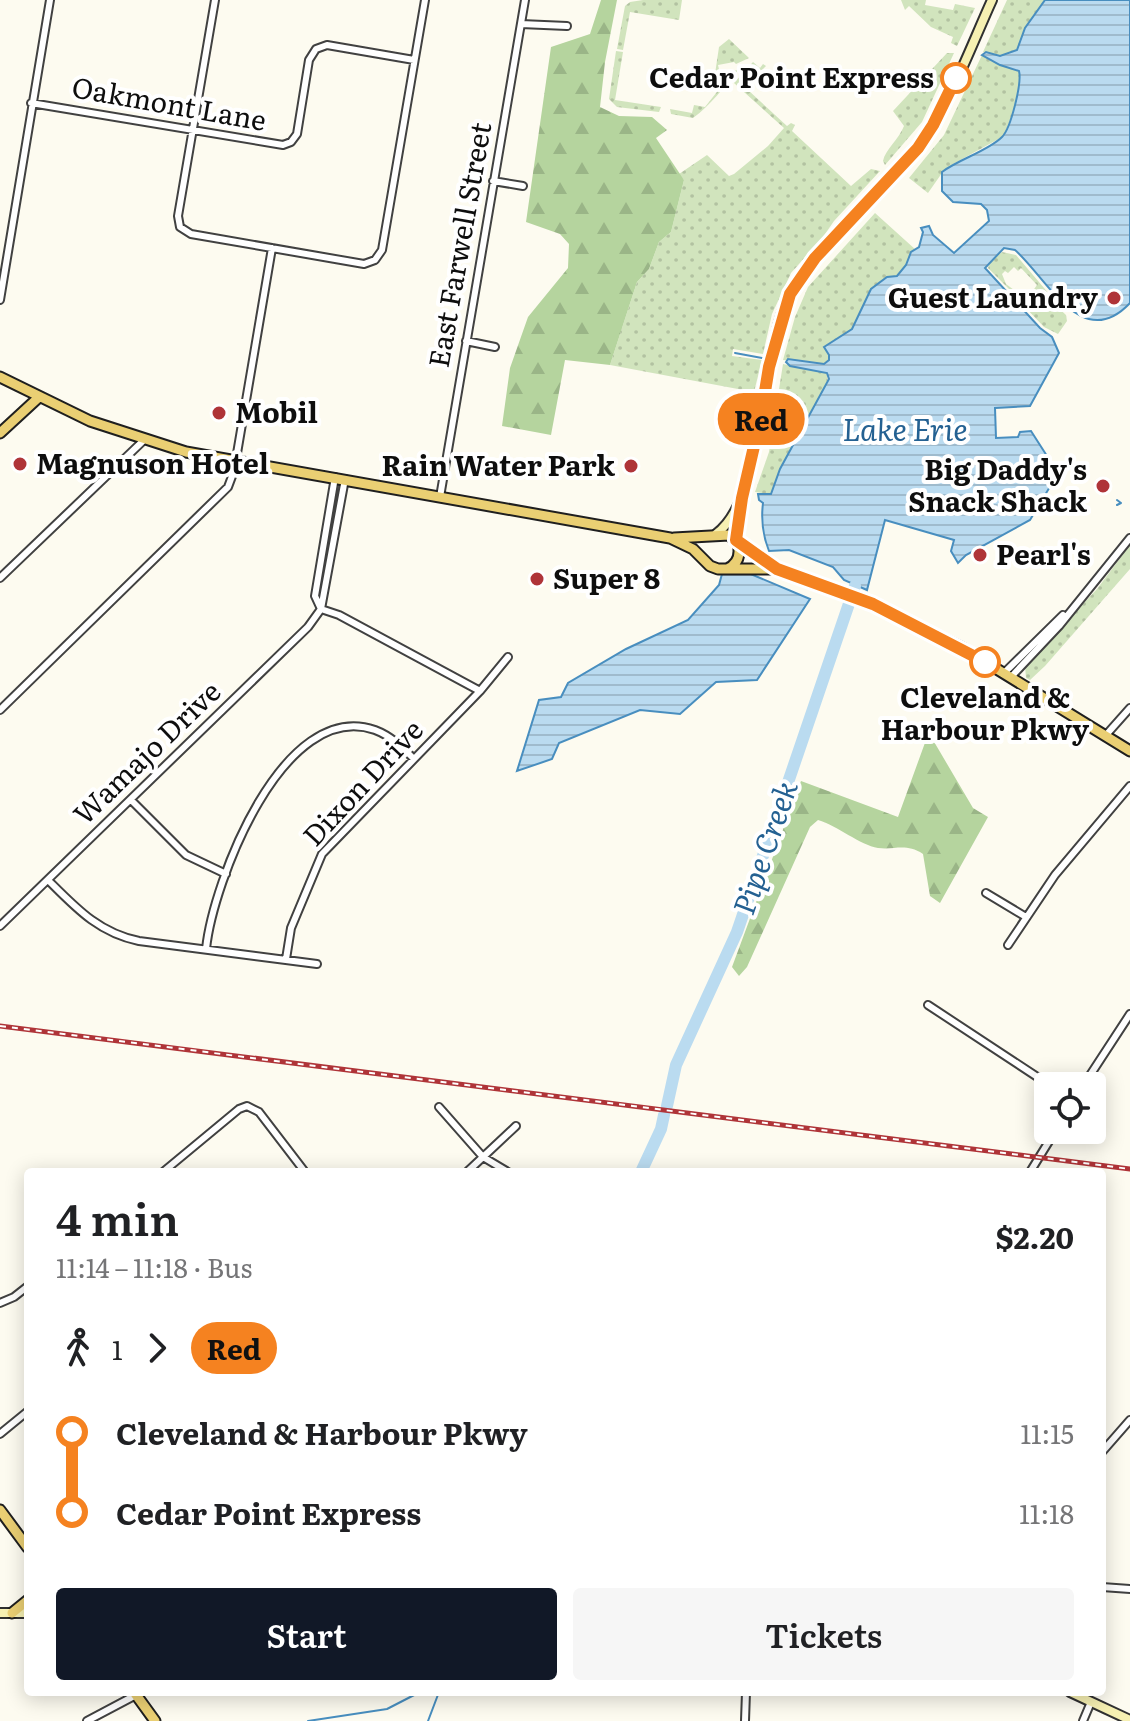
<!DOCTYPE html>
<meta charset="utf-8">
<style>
body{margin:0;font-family:Literata,serif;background:#f6f6f6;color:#202124;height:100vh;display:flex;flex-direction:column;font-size:30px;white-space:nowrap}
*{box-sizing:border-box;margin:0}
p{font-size:26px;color:#757577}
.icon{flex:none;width:44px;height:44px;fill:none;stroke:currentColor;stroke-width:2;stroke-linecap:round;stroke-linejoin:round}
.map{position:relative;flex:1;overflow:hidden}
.side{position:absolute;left:24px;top:1168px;width:1082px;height:528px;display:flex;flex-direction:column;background:#fff;border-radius:8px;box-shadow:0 4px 20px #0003}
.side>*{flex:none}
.badge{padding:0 16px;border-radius:26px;font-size:28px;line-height:52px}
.tools{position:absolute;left:1034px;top:1072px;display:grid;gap:16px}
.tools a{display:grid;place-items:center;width:72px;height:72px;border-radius:8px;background:#fff;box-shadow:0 4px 20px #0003;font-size:40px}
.map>.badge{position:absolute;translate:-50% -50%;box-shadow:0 0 0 4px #fff}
.legs{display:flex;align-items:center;gap:12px;height:88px;padding:0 32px;font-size:26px}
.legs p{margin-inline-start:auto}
.overview{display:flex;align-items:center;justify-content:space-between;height:136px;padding:0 32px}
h1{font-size:44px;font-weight:600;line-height:60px}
.button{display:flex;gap:16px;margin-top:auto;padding:16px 32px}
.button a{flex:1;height:92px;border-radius:8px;background:#111827;color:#fff;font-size:32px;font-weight:600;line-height:92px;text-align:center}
.button a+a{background:#f6f6f6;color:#202124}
ul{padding:0 32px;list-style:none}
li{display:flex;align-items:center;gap:28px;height:80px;font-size:30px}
li i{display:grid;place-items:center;width:12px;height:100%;margin:0 10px;background:currentColor}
li i::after{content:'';width:20px;height:20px;margin:-10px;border:6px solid;border-radius:50%;background:#fff}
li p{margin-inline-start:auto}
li:first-child i{background:linear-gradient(#0000 50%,currentColor 0)}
li:last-child i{background:linear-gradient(currentColor 50%,#0000 0)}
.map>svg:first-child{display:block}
.grass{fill:url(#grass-dots)}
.forest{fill:url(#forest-firs)}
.water{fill:url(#water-rules);stroke:#488ebf;stroke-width:2}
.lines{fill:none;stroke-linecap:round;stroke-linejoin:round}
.stream{stroke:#488ebf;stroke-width:2}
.river{stroke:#badbf0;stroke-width:12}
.street-casing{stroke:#414141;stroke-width:10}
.secondary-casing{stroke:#303030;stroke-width:12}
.primary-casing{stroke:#1f1f1f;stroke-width:13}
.street{stroke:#fff;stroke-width:6}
.secondary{stroke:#f6f0b2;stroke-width:8}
.primary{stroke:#eacf73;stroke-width:9}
.rail-casing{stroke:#af3438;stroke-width:5}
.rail{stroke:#fff;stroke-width:2;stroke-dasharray:6;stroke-linecap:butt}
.line-1-casing{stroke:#fff;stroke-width:18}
.line-1{stroke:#f58220;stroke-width:12}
.stop-1-dot{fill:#fff;stroke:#f58220;stroke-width:4}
.poi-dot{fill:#af3438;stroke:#fff;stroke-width:3}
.labels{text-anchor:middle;stroke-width:8;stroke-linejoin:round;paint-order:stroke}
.stop-label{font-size:28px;font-weight:bold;fill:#0e0e0e;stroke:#fff;text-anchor:end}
.street-label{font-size:28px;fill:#0e0e0e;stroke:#fff}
.poi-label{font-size:28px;font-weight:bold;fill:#0e0e0e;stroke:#fff;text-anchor:start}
.water-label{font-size:30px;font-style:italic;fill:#246192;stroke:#fff}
</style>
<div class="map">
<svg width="1130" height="1721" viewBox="0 0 1130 1721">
<defs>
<pattern id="grass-dots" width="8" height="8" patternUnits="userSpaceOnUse" patternTransform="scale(2)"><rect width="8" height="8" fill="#d1e4bd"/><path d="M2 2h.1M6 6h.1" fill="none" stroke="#b2c2a1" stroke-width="1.8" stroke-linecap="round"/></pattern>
<pattern id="forest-firs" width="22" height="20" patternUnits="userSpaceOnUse" patternTransform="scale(2)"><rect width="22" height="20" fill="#b5d49e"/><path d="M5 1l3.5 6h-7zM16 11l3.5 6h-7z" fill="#9ab587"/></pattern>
<pattern id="water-rules" width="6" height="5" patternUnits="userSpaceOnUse" patternTransform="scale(2)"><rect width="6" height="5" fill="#badbf0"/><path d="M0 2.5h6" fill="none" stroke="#9fbbcd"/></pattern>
</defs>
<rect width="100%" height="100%" fill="#fdfbf0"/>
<!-- grass -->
<path class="grass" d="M643,0H682L679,20L630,12L623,50L617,49L625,6L630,2Z
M901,0H926L925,5L953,10L955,4L975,8L957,46L951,43L953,37L931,27L909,6L905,10Z
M1007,0H1045L1025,28L1017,50L1000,56L983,52Z
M729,39L749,58L736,64L734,62L718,65L720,74L738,70C723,88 711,105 693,118L671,114L670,109L692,113L694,105L705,107L724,83L718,77L701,72L715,74L719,47Z
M616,51L623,52L615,100L661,107L659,112L617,107L609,99Z
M947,53H954L922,122L885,165L883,161C885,150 899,139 904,126L893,111Z
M982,55L991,61L1019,71C1024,93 1011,115 1004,136L953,164L942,173L928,193L909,178L944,135Z
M753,62L760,68L763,64L766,66L752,80L748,90L787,126L791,123L795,125L792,131L851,186L871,169L880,171L834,221L823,237L791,273L772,314L763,354L733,349L732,356L762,360L754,392L610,365L637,282L649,269L659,242L671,232L684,180L679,174L707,155L729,176L734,174L768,146L784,128L734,83Z
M875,213L916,250L902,271L897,276L887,277L866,299L852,329L824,347L829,355V360L824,364L783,360L795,317L808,287Z
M1002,252L1016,255L1050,295L1069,312H1065L1046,294L1032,292L1037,285L1021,268L1018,271L1014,267L1008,273L1005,271L1002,274L1006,284L1018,293L1017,297L988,268L990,262Z
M1027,291L1034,296L1045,295L1066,315L1067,321L1058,334L1044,327L1022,304L1021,301L1028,297Z
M783,364L827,373L828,383C806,418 785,455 771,494L755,492L769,452Z
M1130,545V569L1045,666L1030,680L1026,678L1025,666L1097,589Z"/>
<!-- forest -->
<path class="forest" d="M601,0H617L605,62L600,107L619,116L652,117L667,130L656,138L684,180L671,232L659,242L649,269L637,282L610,365L565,360L551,435L502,426L510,368L528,317L568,268L569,244L560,234L526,222L551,47L590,34Z
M926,740H933L973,808L988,817L940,903L930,896L923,854C906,843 896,850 878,848C860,845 838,826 818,820L810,827L747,967L739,976L732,967L801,781L898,817Z"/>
<!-- water -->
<path class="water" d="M1045,0H1130V303C1082,354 1047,278 1015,250L1004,248L985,268L1040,328L1052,337L1059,353L1030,406L995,408L996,438L1018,437L1020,432L1031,431L1056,470L1052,479L1054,480L1030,520L966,555L958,563L951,551L954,540L885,520L867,590L844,580L833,567L789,550L769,551C763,536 761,519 763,503L759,500L758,494H771L780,469L829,379L827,373L790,366L786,362L788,359L824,364L829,360V355L824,347L852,329L871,289L887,277L897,276L906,265L911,252L919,247L923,232L921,228L929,226L933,235L954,253L989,221L987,210L981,204L953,202L942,191V172C959,159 988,151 1002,137C1011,128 1022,83 1019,71L1000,65L982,55L986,52L1000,56L1017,50L1025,28Z
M746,572L810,599L757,680L716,682L680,714L640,710L559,743L552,759L517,771L539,700L561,697L568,683L626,649L688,620L719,585L722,574Z"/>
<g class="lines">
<!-- stream -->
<path class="stream" d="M735,353L762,358
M1117,500L1121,503L1117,505
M308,1721L387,1709L420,1692
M428,1721L439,1692"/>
<!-- river -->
<path class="river" d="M667,1106L676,1065L737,932L855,586
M641,1172L661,1129L664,1115"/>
<!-- street casing -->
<g class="street-casing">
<path id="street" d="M215,0L178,216L180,227L191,234L364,264L375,260L382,250L425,0
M521,24L567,26
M31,103L283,145L291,142L297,134L309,60L316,49L327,45L414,60
M493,181L523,186
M0,300L50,0
M466,341L495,347
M440,497L525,0
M0,578L144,440
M321,609L339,615L480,691
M321,609L315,596L335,477
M1004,673L1063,615
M1011,677L1059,626L1130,538
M0,710L228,487L234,471L272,248
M1106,735L1130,708
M131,800L186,855L226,874
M48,880C76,908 99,933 139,941L317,964
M986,893L1026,917
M0,926L308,627L321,609L345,479
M1008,945L1055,875L1130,786
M206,949C213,882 283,698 375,730C391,736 402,747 414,759
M286,959L291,928L322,854L480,691L508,657
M928,1005L1051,1086
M1083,1086L1130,1014
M439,1107L483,1157L508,1172
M163,1172L239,1109L247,1106L259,1112L305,1172
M467,1172L516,1126
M1030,1172L1056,1130
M0,1303L14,1297L28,1286
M0,1434L28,1411
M1102,1452L1130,1420
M1102,1587L1130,1589
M87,1721L136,1695
M745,1721L746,1692
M1083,1721L1091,1702"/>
</g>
<!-- secondary casing -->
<g class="secondary-casing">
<path id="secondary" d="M716,534C767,497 759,352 790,293C819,240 881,195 918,147C949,107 971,46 992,0
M736,540L742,503
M0,1613H28
M1070,1692L1130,1720"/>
</g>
<!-- primary casing -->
<g class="primary-casing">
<path id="primary" d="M0,377L90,421L186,452L670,538L693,549L710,566L718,569H777
M0,433L38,398
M674,538L729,535L738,544L777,569L873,604L961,647L1130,751
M727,569C738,564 741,555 738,544
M0,1510L28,1548
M12,1613L28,1600
M134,1692L155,1721"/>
</g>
<!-- street -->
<use href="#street" class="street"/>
<!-- secondary -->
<use href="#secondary" class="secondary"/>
<!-- primary -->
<use href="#primary" class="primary"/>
<!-- rail casing -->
<g class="rail-casing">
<path id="rail" d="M0,1026L1130,1169"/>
</g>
<!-- rail -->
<use href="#rail" class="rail"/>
</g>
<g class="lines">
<!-- line-1 casing -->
<g class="line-1-casing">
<path id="line-1" d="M956,78L933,125L918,148L815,258L790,294L769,367L761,416L742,498L736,540L777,569L873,604L985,662"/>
</g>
<!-- line-1 -->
<use href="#line-1" class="line-1"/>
</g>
<!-- markers -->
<g class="stop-1-dot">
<circle cx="956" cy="78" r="14"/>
<circle cx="985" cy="662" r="14"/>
</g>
<g class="poi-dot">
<circle cx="1114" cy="298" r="8"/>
<circle cx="219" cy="413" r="8"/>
<circle cx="20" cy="464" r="8"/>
<circle cx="631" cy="466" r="8"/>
<circle cx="1103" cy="486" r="8"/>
<circle cx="980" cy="555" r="8"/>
<circle cx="537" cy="579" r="8"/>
</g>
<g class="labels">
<!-- stop labels -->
<g class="stop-label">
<text x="934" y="88">Cedar Point Express</text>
<text x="985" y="708" text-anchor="middle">Cleveland &amp;<tspan x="985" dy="32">Harbour Pkwy</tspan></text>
</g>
<!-- street labels -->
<g class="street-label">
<text transform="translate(169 104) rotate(10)" y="10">Oakmont Lane</text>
<text transform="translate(460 245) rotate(-80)" y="10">East Farwell Street</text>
<text transform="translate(147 753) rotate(-44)" y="10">Wamajo Drive</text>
<text transform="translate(363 783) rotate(-47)" y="10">Dixon Drive</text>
</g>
<!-- poi labels -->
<g class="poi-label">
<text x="1098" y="308" text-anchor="end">Guest Laundry</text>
<text x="235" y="423">Mobil</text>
<text x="36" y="474">Magnuson Hotel</text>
<text x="615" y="476" text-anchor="end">Rain Water Park</text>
<text x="1087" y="480" text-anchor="end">Big Daddy's<tspan x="1087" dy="32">Snack Shack</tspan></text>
<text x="996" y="565">Pearl's</text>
<text x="553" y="589">Super 8</text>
</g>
<!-- water labels -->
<g class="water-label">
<text x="905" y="441">Lake Erie</text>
<text transform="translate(766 848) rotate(-71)" y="10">Pipe Creek</text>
</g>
</g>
</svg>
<div class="tools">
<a><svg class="icon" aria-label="locate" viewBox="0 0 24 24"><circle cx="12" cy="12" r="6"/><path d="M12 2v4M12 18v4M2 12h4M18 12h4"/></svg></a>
</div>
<b class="badge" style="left:761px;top:419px;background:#f58220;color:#111">Red</b>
<section class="side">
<div class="overview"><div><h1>4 min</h1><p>11:14 – 11:18 · Bus</p></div><b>$2.20</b></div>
<div class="legs"><svg class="icon" aria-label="walk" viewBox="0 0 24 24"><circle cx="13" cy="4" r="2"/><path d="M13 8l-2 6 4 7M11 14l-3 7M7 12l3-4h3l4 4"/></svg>1<svg class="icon" aria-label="forward" viewBox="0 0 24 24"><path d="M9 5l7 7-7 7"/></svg><b class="badge" style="background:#f58220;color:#111">Red</b></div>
<ul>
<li><i style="color:#f58220"></i><b>Cleveland &amp; Harbour Pkwy</b><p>11:15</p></li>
<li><i style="color:#f58220"></i><b>Cedar Point Express</b><p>11:18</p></li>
</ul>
<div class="button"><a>Start</a><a>Tickets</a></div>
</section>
</div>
